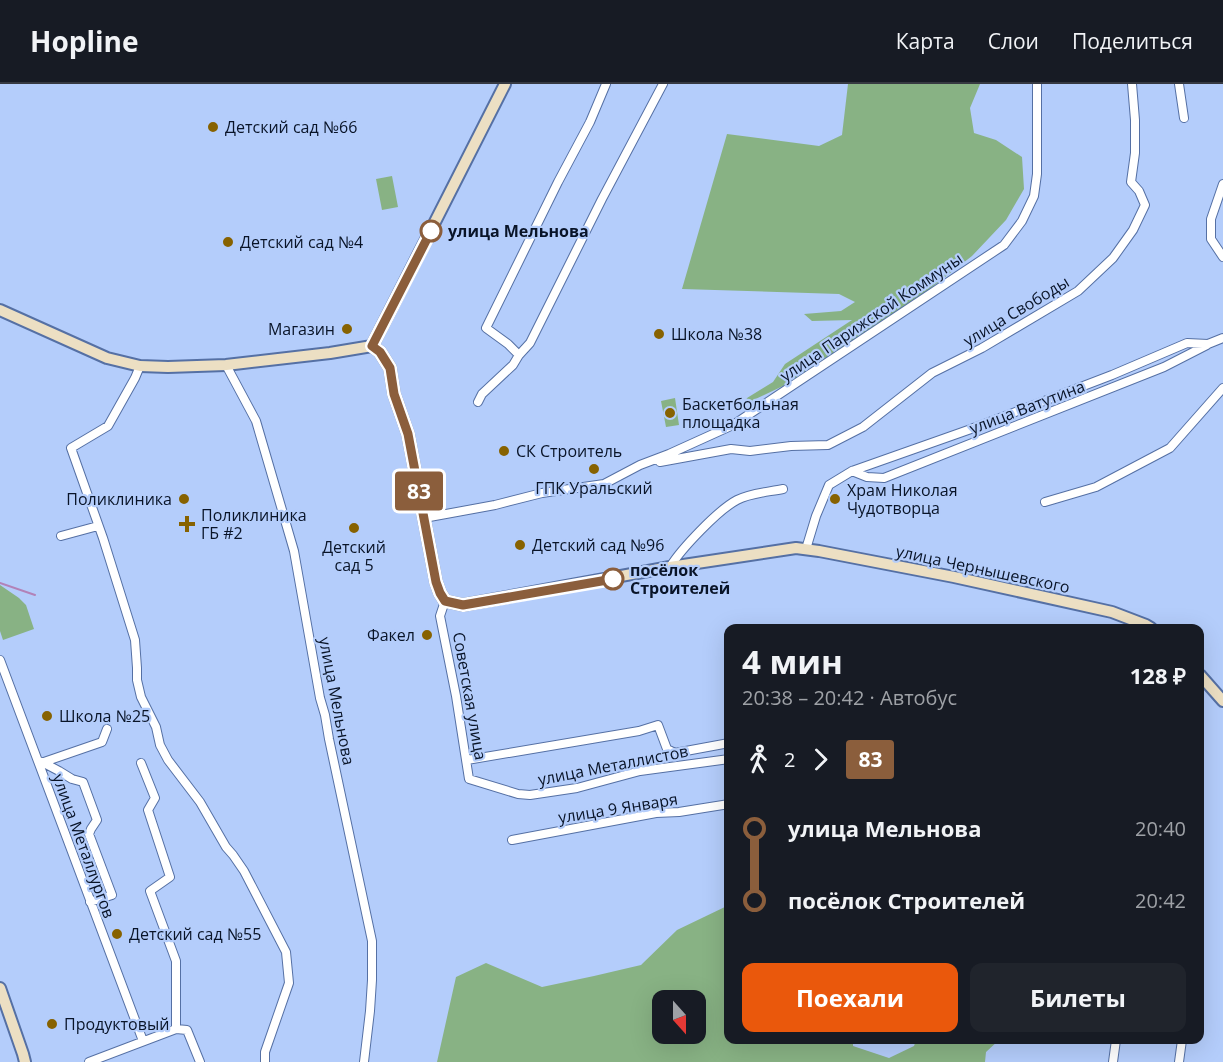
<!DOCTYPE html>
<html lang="ru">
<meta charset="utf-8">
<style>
body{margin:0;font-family:"Open Sans",sans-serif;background:#20242c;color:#f1f3f6;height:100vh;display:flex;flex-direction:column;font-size:22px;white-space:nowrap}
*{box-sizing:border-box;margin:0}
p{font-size:20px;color:#9ea1a6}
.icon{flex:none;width:33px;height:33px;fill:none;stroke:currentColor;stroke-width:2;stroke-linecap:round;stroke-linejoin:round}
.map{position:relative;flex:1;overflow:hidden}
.details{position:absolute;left:724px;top:540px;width:480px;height:420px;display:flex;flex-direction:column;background:#171b24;border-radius:12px;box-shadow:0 6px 24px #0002}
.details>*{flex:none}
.badge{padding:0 12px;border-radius:4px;font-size:21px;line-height:39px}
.needle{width:39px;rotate:159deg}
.fabs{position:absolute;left:652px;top:906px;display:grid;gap:12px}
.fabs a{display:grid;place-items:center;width:54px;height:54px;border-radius:12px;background:#171b24;box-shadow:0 6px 24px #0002;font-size:30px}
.map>.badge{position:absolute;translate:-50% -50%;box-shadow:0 0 0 3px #fff}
.legs{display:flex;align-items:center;gap:9px;height:66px;padding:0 18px;font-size:20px}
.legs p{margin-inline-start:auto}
.head{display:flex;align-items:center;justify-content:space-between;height:102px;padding:0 18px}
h1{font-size:33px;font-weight:700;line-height:45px}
.action{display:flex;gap:12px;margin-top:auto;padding:12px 18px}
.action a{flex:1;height:69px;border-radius:12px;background:#ea580c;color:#fff;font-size:24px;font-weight:700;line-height:69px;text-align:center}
.action a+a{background:#20242c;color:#f1f3f6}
ul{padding:0 18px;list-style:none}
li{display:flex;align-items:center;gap:21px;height:72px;font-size:22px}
li i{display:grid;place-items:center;width:9px;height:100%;margin:0 8px;background:currentColor}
li i::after{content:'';width:15px;height:15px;margin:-8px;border:4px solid;border-radius:50%;background:#171b24}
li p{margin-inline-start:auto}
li:first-child i{background:linear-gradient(#0000 50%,currentColor 0)}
li:last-child i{background:linear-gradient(currentColor 50%,#0000 0)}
header{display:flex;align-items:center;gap:36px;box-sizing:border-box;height:84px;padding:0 30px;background:#171b24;border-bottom:2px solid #363941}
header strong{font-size:28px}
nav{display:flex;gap:33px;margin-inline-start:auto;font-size:21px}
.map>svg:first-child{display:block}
.green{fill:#88b284;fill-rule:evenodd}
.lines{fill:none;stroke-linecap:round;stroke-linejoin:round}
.stream{stroke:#b282b8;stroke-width:2}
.street-casing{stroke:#5570a4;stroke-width:10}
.secondary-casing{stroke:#5570a4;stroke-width:14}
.street{stroke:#fff;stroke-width:8}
.secondary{stroke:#ecdfc3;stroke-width:10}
.line-1-casing{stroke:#fff;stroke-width:14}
.line-1{stroke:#8b5e3c;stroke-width:9}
.poi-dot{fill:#876200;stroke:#b4cdfb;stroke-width:2}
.stop-1-dot{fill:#fff;stroke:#8b5e3c;stroke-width:3}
.labels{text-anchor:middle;stroke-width:4.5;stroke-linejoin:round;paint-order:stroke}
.poi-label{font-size:16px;fill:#091428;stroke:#b4cdfb;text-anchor:start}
.stop-label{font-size:16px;font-weight:bold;fill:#091428;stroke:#b4cdfb;text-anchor:start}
.street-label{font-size:16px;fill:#091428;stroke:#b4cdfb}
</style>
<header>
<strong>Hopline</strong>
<nav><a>Карта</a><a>Слои</a><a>Поделиться</a></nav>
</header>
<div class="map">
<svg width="1223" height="978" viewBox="0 0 1223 978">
<rect width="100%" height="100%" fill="#b4cdfb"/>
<!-- green -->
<path class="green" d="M848,0H980L970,24L974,49L996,56L1022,73L1024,105L1006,136L972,172L927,207L783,302L745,320L747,314L773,298L785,280L852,236L812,237L804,230L841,227L855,218L839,210L682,205L727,50L819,62L842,51Z
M392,92L398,123L382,126L376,95Z
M675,314L679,341L666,343L661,317Z
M0,501L19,514L26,521L34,545L3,556L0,547Z
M729,821V956H853V962L889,974L914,962L916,956H999L986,968L985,978H437L456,893L486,879L542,903L594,892L641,881L677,846ZM663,916H696V950H663Z"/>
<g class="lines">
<!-- stream -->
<path class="stream" d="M0,499L35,511"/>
<!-- street casing -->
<g class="street-casing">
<path id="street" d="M1179,0L1184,34
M1223,100L1211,135V155L1223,173
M519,271L508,260L486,244L558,98L590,38L606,0
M226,281L256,337L294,467L320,614L325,631L329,655L372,857V896L370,927L364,978
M140,282L135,294L108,342L71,364L103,454L135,556L137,584V596L141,613L156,643L160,661L168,676L200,718L226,763L233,771L244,787L286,868L289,899L265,968V978
M478,318L482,310L513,281L519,271L530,259L602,115L663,0
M660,378L731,365L750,367L791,362L828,361L863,343L932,289L982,264L1078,207L1113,174L1133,146L1145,121L1139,107L1131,98L1135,69V36L1132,0
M852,387L867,393L884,394L1164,283L1207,261
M1045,418L1096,403L1170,364L1223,304
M424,434L495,421L542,409L604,400L640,381L669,370L733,341L1004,161L1022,137L1034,112L1037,90V0
M61,452L98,442
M806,465L816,432L829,401L852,387L971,345L1112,291L1187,259L1208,260L1223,254
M670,483C681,465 718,426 737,416C750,409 768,408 783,405
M445,517L440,532L456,612L469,695L518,710L530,711L577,704L640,687L729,675
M0,576L143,957
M467,676L639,647L658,641L667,665L675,669L729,659
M42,678L59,687L72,695L83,698L97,736L91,745L89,750L112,811L90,818
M41,679L102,658L107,645
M141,679L155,714L148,726L170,793L150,807L176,877V945
M512,756L656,729L679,728L729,720
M89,978L176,945L187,946L200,978
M1113,978L1116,956
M1179,978L1182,956"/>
</g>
<!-- secondary casing -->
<g class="secondary-casing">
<path id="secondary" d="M0,226L107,274L140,282L168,283L226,281L330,269L372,262
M372,262L380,268L390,284L394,310L408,350L436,498L440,509L445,517L463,521L670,483L796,464L819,467L954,493L1112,528L1146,541L1151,544
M372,262L505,0
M1200,591L1223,617
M0,904L23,970L25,978"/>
</g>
<!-- street -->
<use href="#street" class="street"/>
<!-- secondary -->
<use href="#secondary" class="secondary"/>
</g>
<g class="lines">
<!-- line-1 casing -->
<g class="line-1-casing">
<path id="line-1" d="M431,147L372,262L380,268L390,284L394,310L408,350L436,498L440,509L445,517L463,521L613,495"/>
</g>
<!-- line-1 -->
<use href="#line-1" class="line-1"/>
</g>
<!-- markers -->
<g class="poi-dot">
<circle cx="213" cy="43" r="6"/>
<circle cx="228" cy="158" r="6"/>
<circle cx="347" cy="245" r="6"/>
<circle cx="659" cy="250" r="6"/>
<circle cx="670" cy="329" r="6"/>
<circle cx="504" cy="367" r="6"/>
<circle cx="594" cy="385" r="6"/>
<circle cx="184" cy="415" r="6"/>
<circle cx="835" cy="415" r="6"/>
<path d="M184 431h6v6h6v6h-6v6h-6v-6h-6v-6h6z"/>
<circle cx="354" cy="444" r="6"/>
<circle cx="520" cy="461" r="6"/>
<circle cx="427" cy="551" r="6"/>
<circle cx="47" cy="632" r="6"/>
<circle cx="117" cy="850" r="6"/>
<circle cx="52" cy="940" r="6"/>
</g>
<g class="stop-1-dot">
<circle cx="431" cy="147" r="10"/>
<circle cx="613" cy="495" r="10"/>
</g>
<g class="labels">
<!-- poi labels -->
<g class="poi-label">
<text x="225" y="49">Детский сад №66</text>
<text x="240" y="164">Детский сад №4</text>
<text x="335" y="251" text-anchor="end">Магазин</text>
<text x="671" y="256">Школа №38</text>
<text x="682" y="326">Баскетбольная<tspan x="682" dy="18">площадка</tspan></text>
<text x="516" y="373">СК Строитель</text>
<text x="594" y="410" text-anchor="middle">ГПК Уральский</text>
<text x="847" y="412">Храм Николая<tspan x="847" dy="18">Чудотворца</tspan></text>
<text x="172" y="421" text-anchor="end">Поликлиника</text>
<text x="201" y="437">Поликлиника<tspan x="201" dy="18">ГБ #2</tspan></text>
<text x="532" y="467">Детский сад №96</text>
<text x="354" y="469" text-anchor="middle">Детский<tspan x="354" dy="18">сад 5</tspan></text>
<text x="415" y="557" text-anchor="end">Факел</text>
<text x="59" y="638">Школа №25</text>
<text x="129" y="856">Детский сад №55</text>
<text x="64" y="946">Продуктовый</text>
</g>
<!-- stop labels -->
<g class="stop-label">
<text x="448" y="153">улица Мельнова</text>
<text x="630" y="492">посёлок<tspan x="630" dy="18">Строителей</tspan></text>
</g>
<!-- street labels -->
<g class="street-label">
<text transform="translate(1016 227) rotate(-31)" y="6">улица Свободы</text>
<text transform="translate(871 233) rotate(-34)" y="6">улица Парижской Коммуны</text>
<text transform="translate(1027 323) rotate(-21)" y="6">улица Ватутина</text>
<text transform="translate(983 485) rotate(12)" y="6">улица Чернышевского</text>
<text transform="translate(470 612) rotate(80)" y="6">Советская улица</text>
<text transform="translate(337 617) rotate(79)" y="6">улица Мельнова</text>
<text transform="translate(613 681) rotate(-11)" y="6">улица Металлистов</text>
<text transform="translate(618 724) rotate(-9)" y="6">улица 9 Января</text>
<text transform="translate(84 762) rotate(70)" y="6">улица Металлургов</text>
</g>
</g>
</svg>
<div class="fabs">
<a><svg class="needle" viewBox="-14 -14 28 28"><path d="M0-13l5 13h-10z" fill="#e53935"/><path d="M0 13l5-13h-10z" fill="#9ea1a6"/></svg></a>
</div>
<b class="badge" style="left:419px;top:407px;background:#8b5e3c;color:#fff">83</b>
<section class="details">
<div class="head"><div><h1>4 мин</h1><p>20:38 – 20:42 · Автобус</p></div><b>128 ₽</b></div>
<div class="legs"><svg class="icon" aria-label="walk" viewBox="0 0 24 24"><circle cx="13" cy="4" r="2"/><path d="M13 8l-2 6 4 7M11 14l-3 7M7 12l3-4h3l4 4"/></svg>2<svg class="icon" aria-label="forward" viewBox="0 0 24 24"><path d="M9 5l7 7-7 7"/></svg><b class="badge" style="background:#8b5e3c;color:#fff">83</b></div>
<ul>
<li><i style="color:#8b5e3c"></i><b>улица Мельнова</b><p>20:40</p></li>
<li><i style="color:#8b5e3c"></i><b>посёлок Строителей</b><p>20:42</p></li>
</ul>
<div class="action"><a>Поехали</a><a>Билеты</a></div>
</section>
</div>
